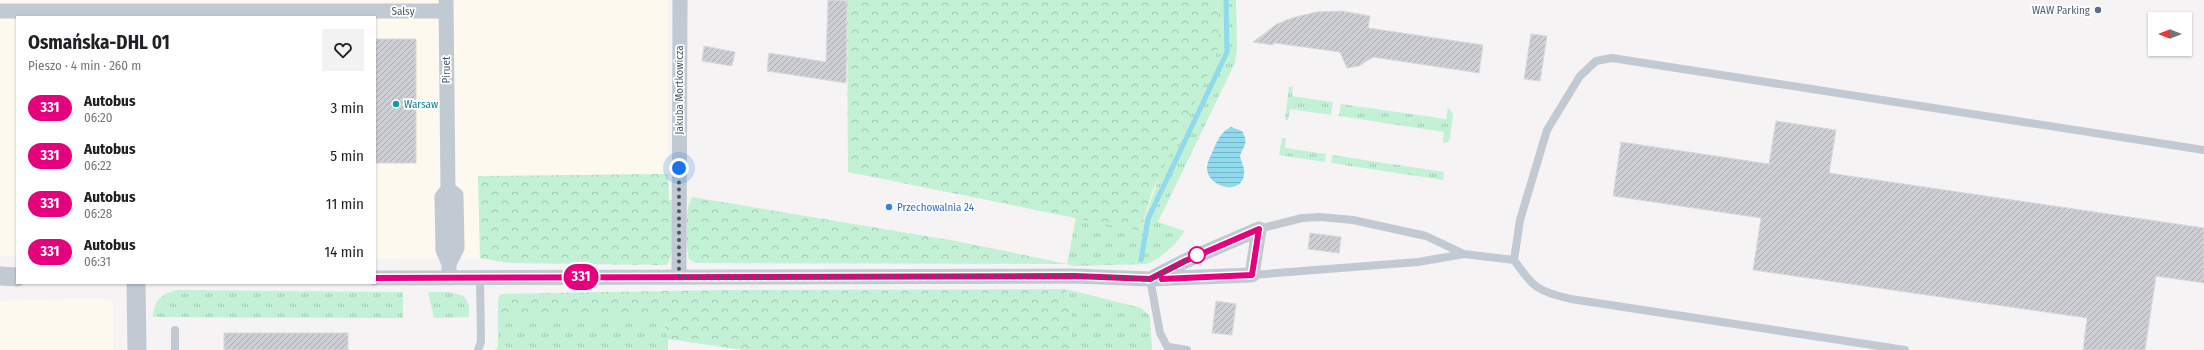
<!DOCTYPE html>
<html lang="pl">
<meta charset="utf-8">
<style>
body{margin:0;font-family:"Fira Sans Condensed",sans-serif;background:#f2f2f2;color:#202124;height:100vh;display:flex;flex-direction:column;font-size:15px;white-space:nowrap}
*{box-sizing:border-box;margin:0}
p{font-size:13px;color:#757577}
.icon{flex:none;width:22px;height:22px;fill:none;stroke:currentColor;stroke-width:2;stroke-linecap:round;stroke-linejoin:round}
.map{position:relative;flex:1;overflow:hidden}
.panel{position:absolute;left:16px;top:16px;width:360px;height:268px;display:flex;flex-direction:column;background:#fff;border-radius:0px;box-shadow:0 1px 3px #0004}
.panel>*{flex:none}
.badge{padding:0 8px;border-radius:13px;font-size:14px;line-height:26px}
.needle{width:26px;rotate:270deg}
.fabs{position:absolute;left:2148px;top:12px;display:grid;gap:8px}
.fabs a{display:grid;place-items:center;width:44px;height:44px;border-radius:0px;background:#fff;box-shadow:0 1px 3px #0004;font-size:20px}
.you{position:absolute;width:20px;height:20px;margin:-10px;border:3px solid #fff;border-radius:50%;background:#1a73e8;box-shadow:0 0 0 6px #1a73e833}
.map>.badge{position:absolute;translate:-50% -50%;box-shadow:0 0 0 2px #fff}
.round{display:grid;place-items:center;flex:none;width:42px;height:42px;border-radius:0px;background:#f2f2f2}
.headline{display:flex;align-items:center;justify-content:space-between;height:68px;padding:0 12px}
h1{font-size:19px;font-weight:700;line-height:30px}
ul{padding:0;list-style:none}
li{display:flex;align-items:center;gap:12px;height:48px;padding:0 12px}
li div{flex:1}
li b{display:block;font-size:15px}
li em{font-style:normal}
li .badge{min-width:44px;font-weight:700;text-align:center}
.map>svg:first-child{display:block}
.commercial{fill:#fdf9ef}
.grass{fill:url(#grass-tufts)}
.forest{fill:url(#forest-crowns)}
.water{fill:url(#water-rules)}
.lines{fill:none;stroke-linecap:round;stroke-linejoin:round}
.stream{stroke:#90daee;stroke-width:5}
.building{fill:url(#building-hatch);stroke:#d7d9de}
.service{stroke:#c1cad2;stroke-width:8}
.minor{stroke:#c1cad2;stroke-width:15}
.tertiary{stroke:#c1cad2;stroke-width:19}
.line-casing{stroke:#fff;stroke-width:9}
.line{stroke:#e6007e;stroke-width:6}
.walk{stroke:#4a5661;stroke-width:4;stroke-dasharray:0 7.2}
.service-dot{fill:#5c6f8a;stroke:#fff;stroke-width:1.5}
.culture-dot{fill:#0f9aa8;stroke:#fff;stroke-width:1.5}
.shop-dot{fill:#3f7fe0;stroke:#fff;stroke-width:1.5}
.stop-dot{fill:#fff;stroke:#e6007e;stroke-width:2}
.labels{text-anchor:middle;stroke-width:3.5;stroke-linejoin:round;paint-order:stroke}
.service-label{font-size:11px;fill:#4e5e75;stroke:#fff;text-anchor:end}
.street-label{font-size:11px;fill:#4a5661;stroke:#fff}
.culture-label{font-size:11px;fill:#0d838f;stroke:#fff;text-anchor:start}
.shop-label{font-size:11px;fill:#366cbe;stroke:#fff;text-anchor:start}
</style>
<div class="map">
<svg width="2204" height="350" viewBox="0 0 2204 350">
<defs>
<pattern id="grass-tufts" width="24" height="20" patternUnits="userSpaceOnUse"><rect width="24" height="20" fill="#c3f1d5"/><path d="M3 7l-1-3M5 7V3M7 7l1-3M15 17l-1-3M17 17v-4M19 17l1-3" fill="none" stroke="#a0c6b0"/></pattern>
<pattern id="forest-crowns" width="20" height="18" patternUnits="userSpaceOnUse"><rect width="20" height="18" fill="#c3f1d5"/><path d="M2 6a3 3 0 1 1 6 0M12 15a3 3 0 1 1 6 0" fill="none" stroke="#a0c6b0"/></pattern>
<pattern id="water-rules" width="6" height="5" patternUnits="userSpaceOnUse"><rect width="6" height="5" fill="#90daee"/><path d="M0 2.5h6" fill="none" stroke="#78b4c4"/></pattern>
<pattern id="building-hatch" width="6" height="6" patternUnits="userSpaceOnUse"><rect width="6" height="6" fill="#cdcfd5"/><path d="M-1 1l2-2M0 6l6-6M5 7l2-2" fill="none" stroke="#a8abb0"/></pattern>
</defs>
<rect width="100%" height="100%" fill="#f5f3f3"/>
<!-- commercial -->
<path class="commercial" d="M0,0H668V174L479,176L480,258L375,259V17H17V256H0Z
M100,298L113,302V350H0V301Z"/>
<!-- grass -->
<path class="grass" d="M1217,0H1236L1237,48L1235,63L1158,222L1185,231C1176,244 1161,259 1146,264L1074,266L1067,264L1076,217L1140,231L1218,12Z
M1289,87H1293L1292,96L1333,102L1331,115L1290,109L1288,120H1285Z
M1341,104L1446,119L1448,107L1453,114L1450,139L1447,143H1443L1444,132L1339,116Z
M1282,138H1286L1285,148L1326,154L1325,162L1279,155Z
M1332,155L1444,172L1443,180L1331,163Z
M1066,289L1141,308L1150,316L1152,350H1072L1071,318Z
M178,290L403,292V318L153,317C154,300 162,293 178,290Z
M428,292H449L464,296L469,305V317L434,318Z
M498,317H663L668,339V350H495L498,347Z"/>
<!-- forest -->
<path class="forest" d="M847,0H1217L1219,41L1215,60L1152,192L1140,231L848,172Z
M668,174L669,200H673C673,215 677,255 666,265L508,263L480,258L478,176Z
M692,197L956,241L1067,264L695,263L689,259C686,243 684,211 692,197Z
M1066,289L1071,318L1072,350H743L668,339L663,317H498V298L501,294L721,290Z"/>
<!-- water -->
<path class="water" d="M1231,127L1242,131C1249,144 1244,144 1240,156C1241,162 1245,167 1244,174C1242,197 1207,187 1207,168C1207,161 1212,154 1214,148C1218,139 1222,131 1231,127Z"/>
<g class="lines">
<!-- stream -->
<path class="stream" d="M1141,260L1148,219L1227,52L1226,0"/>
</g>
<!-- building -->
<path class="building" d="M828,0L847,1L846,83L767,71L769,53L826,62Z
M1342,11L1370,16L1368,28L1483,45L1479,73L1373,57L1359,66L1347,68L1340,52L1275,43L1272,45L1253,42L1277,24L1292,18L1316,12Z
M1531,34L1547,36L1540,81L1524,79Z
M375,39H416V163H375Z
M704,46L735,52L732,66L702,61Z
M1776,121L1836,130L1829,173L2204,228V283L2156,276L2145,350H2083L2087,318L1753,270L1761,218L1613,196L1621,142L1769,164Z
M1310,233L1341,237L1339,253L1308,249Z
M1216,301L1236,304L1232,335L1212,333Z
M224,333H348V350H224Z"/>
<g class="lines">
<!-- service -->
<path class="service" d="M1259,229L1302,218L1320,217L1353,220L1426,236L1464,254
M1514,260L1520,220L1547,130L1580,76L1596,61L1612,58L2204,150
M1252,275L1418,262L1464,254L1514,260C1535,289 1536,290 1571,299L1905,350
M1150,279L1160,333L1169,350
M175,330V350
M1169,347L1187,350
M478,350L481,342L480,278"/>
<!-- minor -->
<path class="minor" d="M446,0L448,189L442,197L443,250L449,264V278
M0,11H446
M448,189L456,195L457,248L449,264
M679,277L680,0
M1154,277L1185,261L1259,229
M375,278L1075,276L1150,279L1252,275L1259,229"/>
<!-- tertiary -->
<path class="tertiary" d="M0,276L17,277
M136,283L137,350"/>
</g>
<g class="lines">
<!-- line casing -->
<g class="line-casing">
<path id="line" d="M375,278L1075,276L1150,279L1185,261L1259,229L1252,275L1162,279"/>
</g>
<!-- line -->
<use href="#line" class="line"/>
<!-- walk -->
<path class="walk" d="M679,168V277L1075,276L1150,279L1199,254L1197,255"/>
</g>
<!-- markers -->
<circle class="service-dot" cx="2098" cy="10" r="4"/>
<circle class="culture-dot" cx="396" cy="104" r="4"/>
<circle class="shop-dot" cx="889" cy="207" r="4"/>
<circle class="stop-dot" cx="1197" cy="255" r="8"/>
<g class="labels">
<!-- service labels -->
<g class="service-label">
<text x="2090" y="14">WAW Parking</text>
</g>
<!-- street labels -->
<g class="street-label">
<text x="403" y="15">Salsy</text>
<text transform="translate(446 70) rotate(-90)" y="4">Piruet</text>
<text transform="translate(679 90) rotate(-90)" y="4">Jakuba Mortkowicza</text>
</g>
<!-- culture labels -->
<g class="culture-label">
<text x="404" y="108">Warsaw</text>
</g>
<!-- shop labels -->
<g class="shop-label">
<text x="897" y="211">Przechowalnia 24</text>
</g>
</g>
</svg>
<div class="fabs">
<a><svg class="needle" viewBox="-14 -14 28 28"><path d="M0-13l5 13h-10z" fill="#e53935"/><path d="M0 13l5-13h-10z" fill="#757577"/></svg></a>
</div>
<div class="you" style="left:679px;top:168px"></div>
<b class="badge" style="left:581px;top:277px;background:#e6007e;color:#fff">331</b>
<section class="panel">
<div class="headline"><div><h1>Osmańska-DHL 01</h1><p>Pieszo · 4 min · 260 m</p></div><a class="round"><svg class="icon" aria-label="heart" viewBox="0 0 24 24"><path d="M12 20l-8-8c-3-5 5-10 8-4 3-6 11-1 8 4z"/></svg></a></div>
<ul>
<li><span class="badge" style="background:#e6007e;color:#fff">331</span><div><b>Autobus</b><p>06:20</p></div><em>3 min</em></li>
<li><span class="badge" style="background:#e6007e;color:#fff">331</span><div><b>Autobus</b><p>06:22</p></div><em>5 min</em></li>
<li><span class="badge" style="background:#e6007e;color:#fff">331</span><div><b>Autobus</b><p>06:28</p></div><em>11 min</em></li>
<li><span class="badge" style="background:#e6007e;color:#fff">331</span><div><b>Autobus</b><p>06:31</p></div><em>14 min</em></li>
</ul>
</section>
</div>
